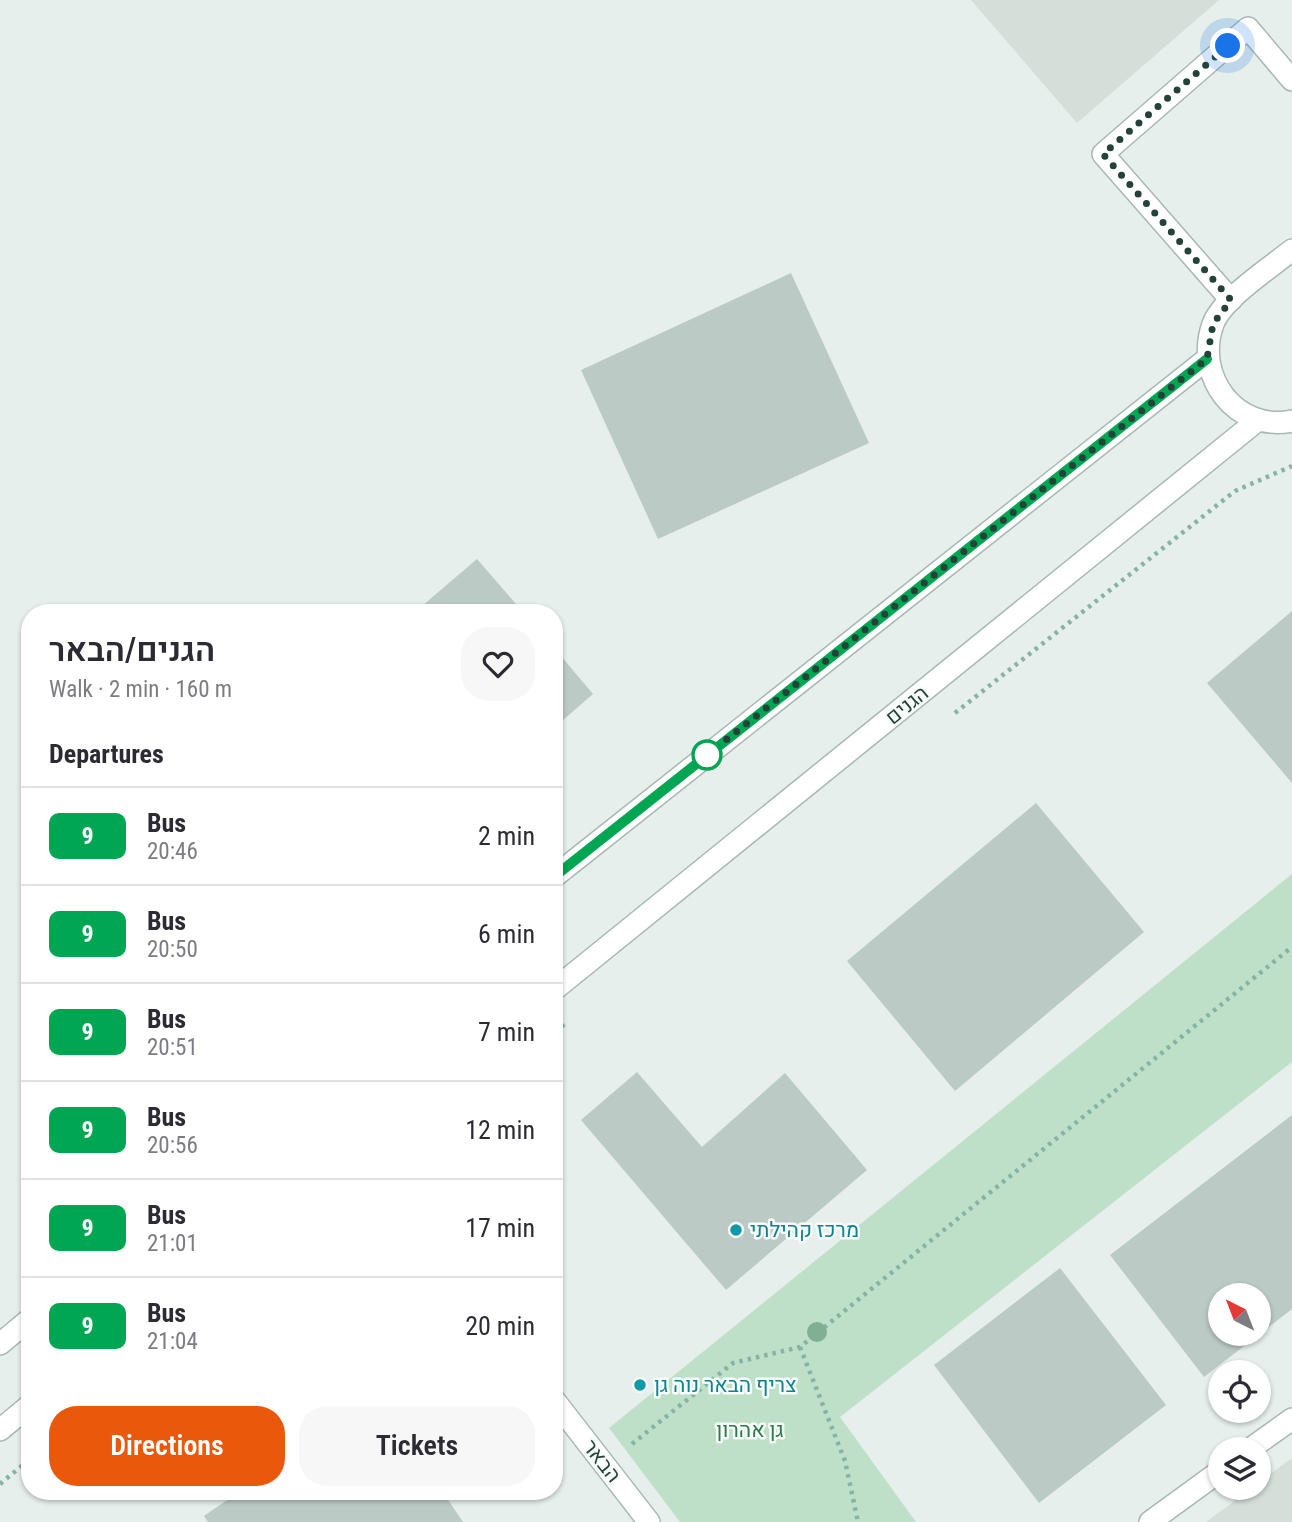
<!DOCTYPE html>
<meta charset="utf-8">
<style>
body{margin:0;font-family:"Roboto Condensed",Heebo,sans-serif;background:#f7f7f7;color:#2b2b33;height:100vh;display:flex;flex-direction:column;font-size:26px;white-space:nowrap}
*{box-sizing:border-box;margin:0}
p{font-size:23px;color:#7c7c81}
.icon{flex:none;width:38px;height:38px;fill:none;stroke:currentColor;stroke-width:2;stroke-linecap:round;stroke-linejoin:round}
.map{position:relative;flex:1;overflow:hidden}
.drawer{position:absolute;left:21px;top:604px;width:542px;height:896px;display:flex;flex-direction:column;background:#fff;border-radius:28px;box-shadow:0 2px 5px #0004}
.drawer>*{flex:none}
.badge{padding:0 14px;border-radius:10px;font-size:24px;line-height:46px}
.needle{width:46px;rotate:318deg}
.fabs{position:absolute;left:1208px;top:1283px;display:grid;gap:14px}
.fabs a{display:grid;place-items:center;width:63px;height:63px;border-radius:50%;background:#fff;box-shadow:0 2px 5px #0004;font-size:35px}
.you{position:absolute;width:35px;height:35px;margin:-18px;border:5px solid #fff;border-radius:50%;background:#1a73e8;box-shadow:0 0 0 10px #1a73e833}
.map>.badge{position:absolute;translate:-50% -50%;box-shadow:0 0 0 4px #fff}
h2{padding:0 28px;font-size:26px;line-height:63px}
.round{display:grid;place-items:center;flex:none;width:74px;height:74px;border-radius:28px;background:#f7f7f7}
.head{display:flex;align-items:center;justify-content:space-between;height:119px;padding:0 28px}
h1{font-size:33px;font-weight:600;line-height:52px}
.primary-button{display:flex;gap:14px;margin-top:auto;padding:14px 28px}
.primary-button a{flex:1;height:80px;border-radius:28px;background:#ea580c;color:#fff;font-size:28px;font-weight:600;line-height:80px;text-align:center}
.primary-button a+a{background:#f7f7f7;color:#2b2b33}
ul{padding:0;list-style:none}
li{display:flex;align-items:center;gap:21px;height:98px;padding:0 28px;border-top:2px solid #e1e1e2}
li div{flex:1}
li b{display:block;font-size:26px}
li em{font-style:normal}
li .badge{min-width:77px;font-weight:700;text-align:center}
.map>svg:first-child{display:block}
.built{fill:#d4dfda}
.green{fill:#bfe0c8}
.building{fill:#bbcac4;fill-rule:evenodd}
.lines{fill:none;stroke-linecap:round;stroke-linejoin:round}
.service-casing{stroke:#a8b8b2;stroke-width:24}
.minor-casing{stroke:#a8b8b2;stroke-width:24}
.path{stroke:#86b3a5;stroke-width:4.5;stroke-dasharray:3.5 5;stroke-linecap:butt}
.service{stroke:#fff;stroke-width:21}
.minor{stroke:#fff;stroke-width:21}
.tree{fill:#80af93}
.line-casing{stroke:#fff;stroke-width:16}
.line{stroke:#00a651;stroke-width:10}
.walk{stroke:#24423a;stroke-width:7;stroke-dasharray:0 12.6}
.stop-dot{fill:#fff;stroke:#00a651;stroke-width:3.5}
.culture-dot{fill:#0f9aa8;stroke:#f7fbf9;stroke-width:2.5}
.labels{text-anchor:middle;stroke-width:5;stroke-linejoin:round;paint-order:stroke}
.street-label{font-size:21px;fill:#24423a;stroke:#f7fbf9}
.culture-label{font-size:21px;fill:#0d838f;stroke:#f7fbf9;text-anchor:start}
.park-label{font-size:21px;fill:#2d7a4b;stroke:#f7fbf9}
</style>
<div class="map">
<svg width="1292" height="1522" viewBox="0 0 1292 1522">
<rect width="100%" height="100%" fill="#e6efeb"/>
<!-- built -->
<path class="built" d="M971,0H1219L1077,123Z
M1292,1458V1522H1206L1252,1488H1258V1483Z"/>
<!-- green -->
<path class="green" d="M1292,874V1062L840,1417L916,1522H680L609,1428Z"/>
<!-- building -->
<path class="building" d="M791,273L869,443L658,539L581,370Z
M477,559L523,612H415Z
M1292,611V783L1207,683Z
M555,649L593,694L555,727Z
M1036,803L1144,932L955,1091L847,961Z
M637,1072L702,1147L785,1073L867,1170L726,1290L581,1120Z
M1292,1115V1309L1204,1377L1110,1255ZM1220,1295H1258V1334H1220Z
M1060,1268L1166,1405L1039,1503L934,1365Z
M240,1491H442L463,1522H208L204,1516Z"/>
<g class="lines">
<!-- service casing -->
<g class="service-casing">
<path id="service" d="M1231,300L1103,154L1248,28L1292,80"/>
</g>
<!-- minor casing -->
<g class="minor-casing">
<path id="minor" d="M1292,250C1270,268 1223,298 1213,324C1194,377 1236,432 1292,421
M555,876L1207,359
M555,989L1258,420
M0,1344L30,1319
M555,1401L649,1522
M0,1430L30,1405
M1250,1449L1292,1419
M1150,1522L1220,1471"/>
</g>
<!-- path -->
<path class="path" d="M955,713L1235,491L1292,466
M555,1032L568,1021
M800,1347L845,1461L858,1522
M632,1444L733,1363L800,1347L1292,947
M0,1484L30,1459"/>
<!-- service -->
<use href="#service" class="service"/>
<!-- minor -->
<use href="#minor" class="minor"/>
</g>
<!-- trees -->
<circle class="tree" cx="817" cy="1332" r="10"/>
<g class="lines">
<!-- line casing -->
<g class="line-casing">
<path id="line" d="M555,876L1207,359"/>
</g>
<!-- line -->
<use href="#line" class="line"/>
<!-- walk -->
<path class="walk" d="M707,755L1207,359L1213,324L1231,300L1103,154L1228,46"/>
</g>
<!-- markers -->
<circle class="stop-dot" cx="707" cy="755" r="14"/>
<g class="culture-dot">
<circle cx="736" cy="1230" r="7"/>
<circle cx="640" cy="1385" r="7"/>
</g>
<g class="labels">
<!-- street labels -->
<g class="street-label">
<text transform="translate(907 705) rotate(-39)" y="7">הגנים</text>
<text transform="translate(602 1461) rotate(52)" y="7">הבאר</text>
</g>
<!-- culture labels -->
<g class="culture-label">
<text x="750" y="1237">מרכז קהילתי</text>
<text x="654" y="1392">צריף הבאר נוה גן</text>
</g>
<!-- park labels -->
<g class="park-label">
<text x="750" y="1437">גן אהרון</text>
</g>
</g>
</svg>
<div class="fabs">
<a><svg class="needle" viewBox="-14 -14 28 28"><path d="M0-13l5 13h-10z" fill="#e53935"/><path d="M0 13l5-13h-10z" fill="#7c7c81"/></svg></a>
<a><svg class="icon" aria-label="locate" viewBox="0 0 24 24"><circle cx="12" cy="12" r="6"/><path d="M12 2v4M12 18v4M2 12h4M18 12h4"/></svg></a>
<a><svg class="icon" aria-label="layers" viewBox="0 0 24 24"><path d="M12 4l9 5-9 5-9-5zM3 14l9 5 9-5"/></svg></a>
</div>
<div class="you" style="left:1228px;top:46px"></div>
<section class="drawer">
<div class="head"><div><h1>הגנים/הבאר</h1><p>Walk · 2 min · 160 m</p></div><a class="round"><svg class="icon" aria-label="heart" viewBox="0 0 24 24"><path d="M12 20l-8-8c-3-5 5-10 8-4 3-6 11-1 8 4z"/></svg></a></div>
<h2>Departures</h2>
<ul>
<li><span class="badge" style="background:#00a651;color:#fff">9</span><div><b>Bus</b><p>20:46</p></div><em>2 min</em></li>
<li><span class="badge" style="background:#00a651;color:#fff">9</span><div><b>Bus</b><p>20:50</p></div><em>6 min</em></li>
<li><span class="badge" style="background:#00a651;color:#fff">9</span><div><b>Bus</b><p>20:51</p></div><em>7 min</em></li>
<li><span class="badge" style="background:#00a651;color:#fff">9</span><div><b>Bus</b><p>20:56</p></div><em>12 min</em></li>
<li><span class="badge" style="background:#00a651;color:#fff">9</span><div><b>Bus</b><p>21:01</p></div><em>17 min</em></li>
<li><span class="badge" style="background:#00a651;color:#fff">9</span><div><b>Bus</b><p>21:04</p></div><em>20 min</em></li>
</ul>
<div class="primary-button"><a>Directions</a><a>Tickets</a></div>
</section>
</div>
